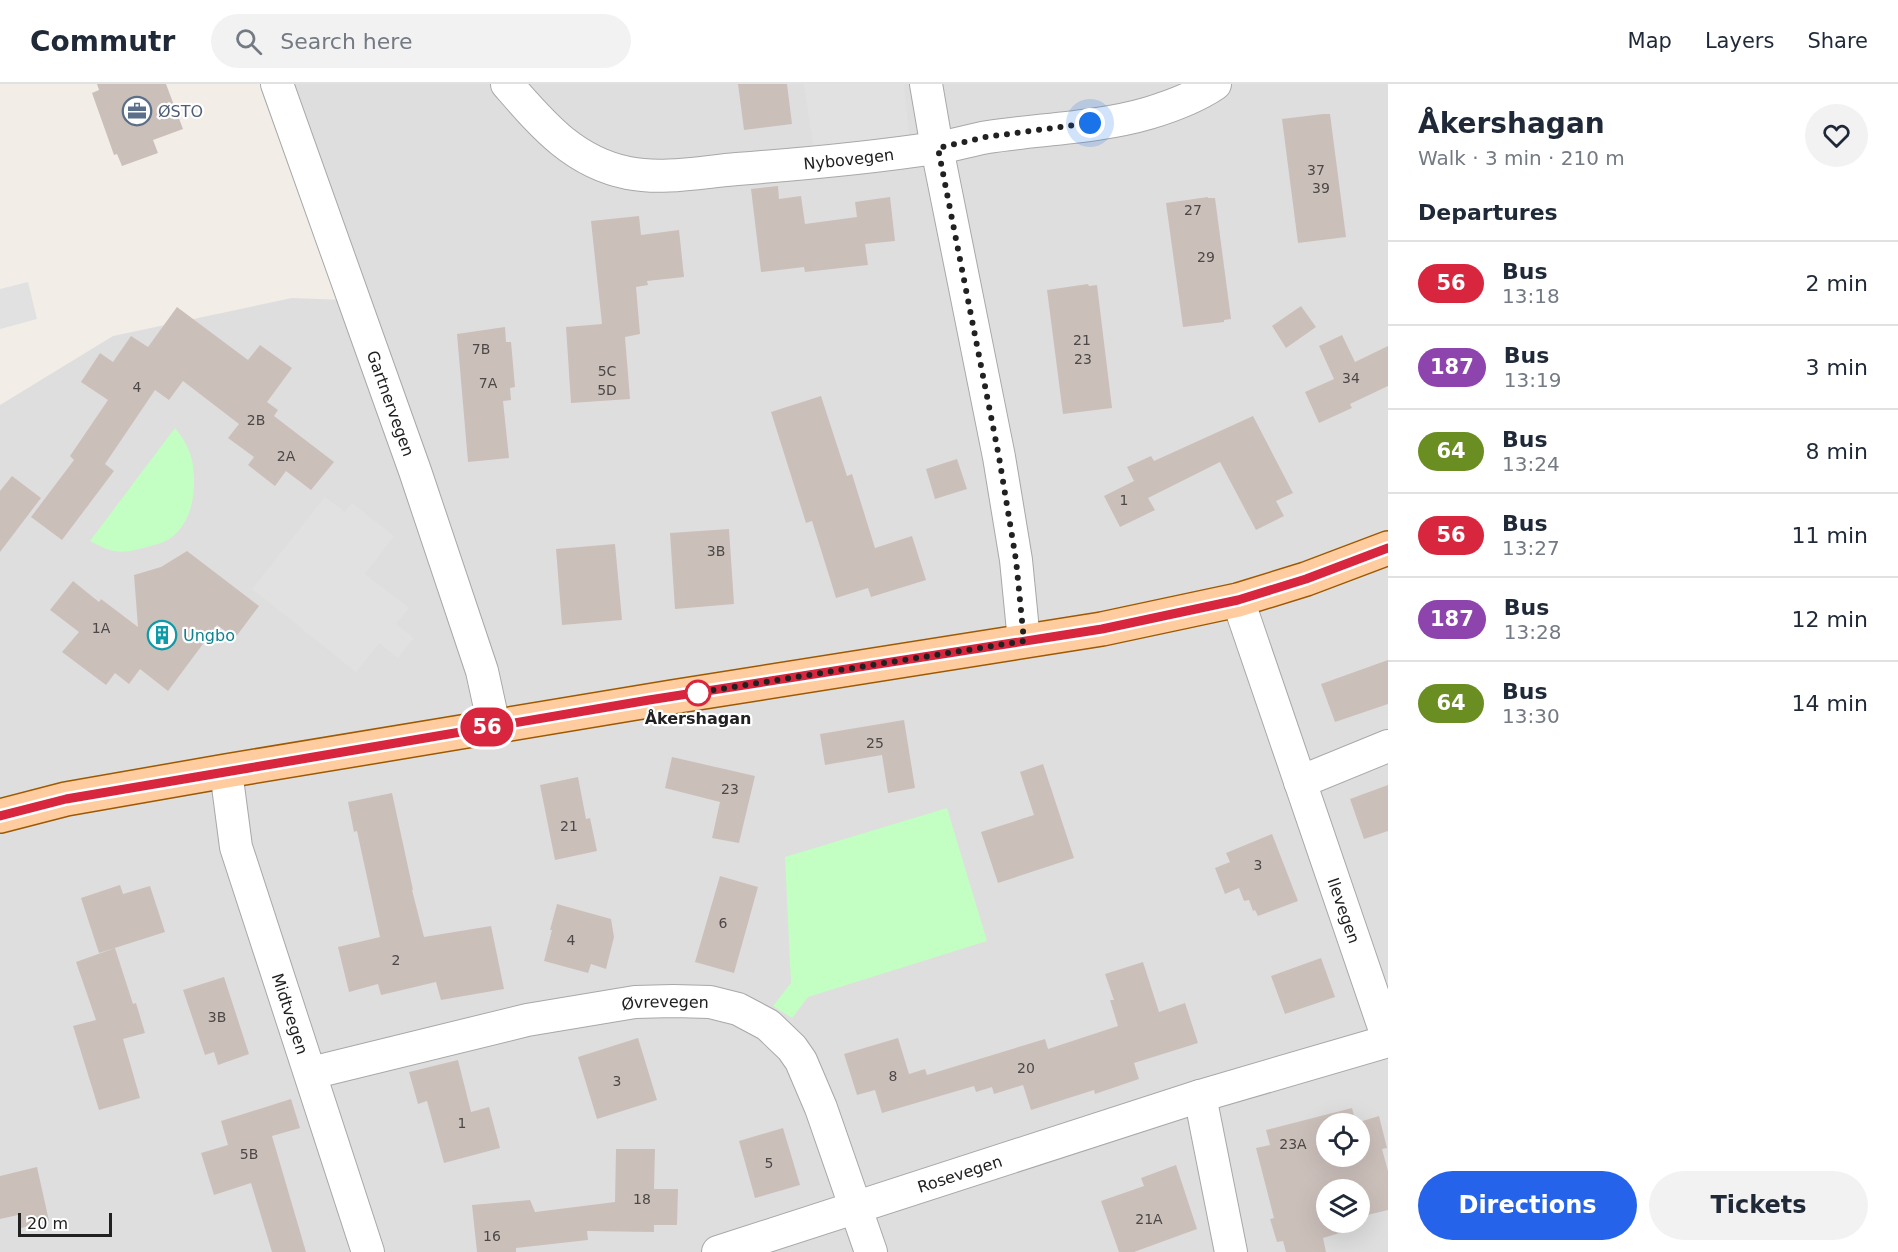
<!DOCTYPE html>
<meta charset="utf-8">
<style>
body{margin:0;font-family:"DejaVu Sans",sans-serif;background:#f2f2f3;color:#1f2937;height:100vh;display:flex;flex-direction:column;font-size:22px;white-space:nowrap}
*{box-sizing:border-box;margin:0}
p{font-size:20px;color:#747a83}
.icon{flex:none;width:33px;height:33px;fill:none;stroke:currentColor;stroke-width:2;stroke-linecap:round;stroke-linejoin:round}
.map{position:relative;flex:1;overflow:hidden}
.details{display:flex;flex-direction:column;background:#fff;width:510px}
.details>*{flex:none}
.badge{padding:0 12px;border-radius:20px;font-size:21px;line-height:39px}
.tools{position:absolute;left:1316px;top:1029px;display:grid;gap:12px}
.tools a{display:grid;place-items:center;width:54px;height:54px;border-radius:50%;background:#fff;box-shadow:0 6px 24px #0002;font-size:30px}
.scale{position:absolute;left:18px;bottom:15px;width:94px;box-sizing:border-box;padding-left:6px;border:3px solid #212121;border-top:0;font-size:16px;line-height:21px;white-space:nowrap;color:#212121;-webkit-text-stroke:4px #fff;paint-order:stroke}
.you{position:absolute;width:30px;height:30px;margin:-15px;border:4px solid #fff;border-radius:50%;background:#1a73e8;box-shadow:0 0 0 9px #1a73e833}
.map>.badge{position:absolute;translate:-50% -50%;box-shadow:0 0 0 3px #fff}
h2{padding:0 30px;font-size:22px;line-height:54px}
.round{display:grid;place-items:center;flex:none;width:63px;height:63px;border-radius:32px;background:#f2f2f3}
.head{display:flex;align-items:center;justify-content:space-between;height:102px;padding:0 30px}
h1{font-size:28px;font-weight:800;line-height:45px}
.primary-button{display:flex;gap:12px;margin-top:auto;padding:12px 30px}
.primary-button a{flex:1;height:69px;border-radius:36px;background:#2563eb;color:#fff;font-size:24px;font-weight:800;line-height:69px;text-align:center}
.primary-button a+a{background:#f2f2f3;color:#1f2937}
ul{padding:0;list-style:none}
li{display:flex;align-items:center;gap:18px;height:84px;padding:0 30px;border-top:2px solid #e0e1e3}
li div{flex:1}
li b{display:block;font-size:22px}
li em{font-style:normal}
li .badge{min-width:66px;font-weight:700;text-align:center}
header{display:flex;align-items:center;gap:36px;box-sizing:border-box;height:84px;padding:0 30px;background:#fff;border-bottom:2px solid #e0e1e3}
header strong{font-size:28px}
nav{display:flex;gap:33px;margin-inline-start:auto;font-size:21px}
.search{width:420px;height:54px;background:#f2f2f3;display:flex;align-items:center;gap:15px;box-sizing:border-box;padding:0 21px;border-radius:33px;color:#747a83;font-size:22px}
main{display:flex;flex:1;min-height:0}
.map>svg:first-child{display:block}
.residential{fill:#dfdede;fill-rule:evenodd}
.park{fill:#c3fec2}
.parking{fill:#e1e1e1}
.building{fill:#cbbfba;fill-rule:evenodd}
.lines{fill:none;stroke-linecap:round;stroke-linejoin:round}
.minor-casing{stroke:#a8a8a8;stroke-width:34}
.major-casing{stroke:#9e5900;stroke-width:36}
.minor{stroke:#fff;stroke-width:32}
.major{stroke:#ffcc9f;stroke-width:33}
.line-casing{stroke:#fff;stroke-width:14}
.line{stroke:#d7263d;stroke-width:9}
.walk{stroke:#212121;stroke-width:6;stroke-dasharray:0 10.8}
.stop-dot{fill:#fff;stroke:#d7263d;stroke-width:3}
.labels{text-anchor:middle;stroke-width:4.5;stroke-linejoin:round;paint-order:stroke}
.number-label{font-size:14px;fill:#4c4847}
.service-label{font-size:16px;fill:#4e5e75;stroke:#fff;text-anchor:start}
.street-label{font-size:16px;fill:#212121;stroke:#fff}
.culture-label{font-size:16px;fill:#0d838f;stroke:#fff;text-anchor:start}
.stop-label{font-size:16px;font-weight:bold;fill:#212121;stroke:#fff}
</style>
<header>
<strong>Commutr</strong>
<div class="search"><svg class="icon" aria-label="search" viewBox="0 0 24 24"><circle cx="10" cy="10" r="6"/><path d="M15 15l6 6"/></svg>Search here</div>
<nav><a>Map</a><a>Layers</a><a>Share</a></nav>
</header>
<main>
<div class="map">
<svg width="1388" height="1168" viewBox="0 0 1388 1168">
<rect width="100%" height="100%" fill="#f2ede7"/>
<!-- residential -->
<path class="residential" d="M263,0H1388V1168H0V321L113,252L292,214L345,216ZM1326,1040H1359V1072H1326ZM1326,1106H1359V1138H1326Z"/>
<!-- park -->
<path class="park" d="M175,344C183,354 189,364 192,376C197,401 194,436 172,453C166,458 155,461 147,463C121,470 114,470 90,457Z
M947,724L987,857L808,913L792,934L773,922L791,899L785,773Z"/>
<!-- parking -->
<path class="parking" d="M804,0H904L910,59L814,67Z
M28,198L37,235L0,245V205Z
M325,413L345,428L352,419L394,452L365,490L409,524L396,540L414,554L398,574L379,559L356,588L252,505Z"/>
<!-- building -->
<path class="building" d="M97,0H166L183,45L153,56L158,69L122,82L117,70L114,71L92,9L99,6Z
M738,0H787L792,40L744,46Z
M1323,30H1330L1346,153L1298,159L1282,35Z
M778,102L779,115L801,112L805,140L857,133L855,118L890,113L895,157L865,160L868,181L805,188L804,183L761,188L751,105Z
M1208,113V114H1215L1231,235L1224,236V238L1183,243L1166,119Z
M639,132L641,151L679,146L684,193L647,197L648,201L636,203L640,250L625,253L630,315L571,319L566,243L602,240L591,137Z
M1088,200L1089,202L1097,201L1112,324L1063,330L1047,206Z
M1301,222L1316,243L1286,264L1272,242Z
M177,223L248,276L260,261L292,284L267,318L278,326L274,332L334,378L311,406L286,387L275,402L248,381L254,373L228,354L239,340L183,297L169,316L155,306L105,380L114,387L62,456L31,433L74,376L70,372L108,316L81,298L100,269L113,278L131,252L148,263Z
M505,243L506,258H511L515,303L510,304L511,316L503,317L509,374L468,378L457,250Z
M1342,251L1355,278L1388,262V302L1350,320L1352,324L1319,339L1305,308L1334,295L1319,262Z
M821,312L847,392L852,390L875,464L912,452L926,496L871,513L868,504L836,514L812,437L806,439L771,328Z
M1253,332L1293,409L1276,417L1284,432L1256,446L1220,378L1148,414L1155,426L1120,443L1104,412L1134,397L1127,383L1151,372L1154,377Z
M957,375L967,405L935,415L926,385Z
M12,392L41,414L0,468V407Z
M729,445L734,520L675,525L670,449Z
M615,460L622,536L562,541L556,465Z
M187,467L259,522L235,554L217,541L168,607L140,585L129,600L115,589L106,601L62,568L79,548L50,526L73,497L99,518L101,515L138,543L134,491L161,483Z
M1388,576V620L1335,638L1321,600Z
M904,636L915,704L888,709L882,671L825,681L820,650Z
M672,673L755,692L739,759L712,754L720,718L665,704Z
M1043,680L1074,774L998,799L981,748L1034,731L1020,688Z
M578,693L586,735L590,734L597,767L555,776L540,701Z
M1388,701V747L1364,755L1350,715Z
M392,709L413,806H412L424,853L491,842L504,905L441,916L436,898L381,911L378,900L349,908L338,863L380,853L357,747L354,748L348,718Z
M1272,750L1298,817L1258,832L1255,826L1253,827L1249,816L1244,817L1239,804L1225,810L1215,784L1230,778L1226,769Z
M720,792L758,803L734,889L695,878Z
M120,801L123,810L150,802L165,848L99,869L81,814Z
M557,820L611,835L614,853L606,885L591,880L588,889L544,877L552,846H550Z
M115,864L133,920L136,919L145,949L123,955L140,1014L99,1026L73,942L96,936L76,878Z
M1321,874L1335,913L1285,930L1271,892Z
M1143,878L1159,928L1185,919L1198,959L1134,979L1139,995L1095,1010L1094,1006L1031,1026L1023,1001L994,1010L992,1003L976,1008L974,1002L882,1029L875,1006L857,1011L844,970L898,954L909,990L925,985L927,991L1045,955L1048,965L1118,942L1110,916H1114L1105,890Z
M224,893L249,970L218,981L214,968L205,971L183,906Z
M638,954L657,1016L597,1035L578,973Z
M458,976L471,1028L489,1023L500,1064L444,1079L427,1017L418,1020L409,988Z
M291,1015L300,1044L272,1052L306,1168H272L251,1099L214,1111L201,1069L228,1061L221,1037Z
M1352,1024L1356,1039L1379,1032L1387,1064L1382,1065L1388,1087V1126L1359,1133V1106H1326V1138H1341L1343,1148L1323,1154L1326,1168H1286L1283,1157L1277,1158L1270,1135L1274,1134L1256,1064L1270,1061L1266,1046ZM1326,1040H1359V1072H1326Z
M783,1044L800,1101L755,1114L739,1057Z
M616,1065H655L654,1105H678L677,1141H654V1148L587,1147L588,1156L516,1164V1168H477L472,1121L530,1116L535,1128L615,1118Z
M1176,1081L1197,1145L1134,1168H1119L1101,1117L1144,1102L1141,1094Z
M37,1083L49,1137L21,1144L18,1131L0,1135V1092Z"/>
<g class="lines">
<!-- minor casing -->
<g class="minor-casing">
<g id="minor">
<path id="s1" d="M277,0L415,387L482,587L494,642"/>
<path id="s2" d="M507,0C542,40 573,78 628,89C663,96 701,88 737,85C803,80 869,74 935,64C953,62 970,56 988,53C1040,45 1098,44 1149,29C1172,22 1196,13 1215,0"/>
<path d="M926,0L937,64L999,373L1016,476L1024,557"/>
<path id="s3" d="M1238,516L1388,955"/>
<path id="s4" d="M226,687L236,763L368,1168"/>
<path d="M1300,698L1388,662"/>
<path id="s5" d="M311,989L527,936L635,918L673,917L710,918L738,925L768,941L792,964L801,977L821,1024L871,1168"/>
<path d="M1200,1012L1231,1168"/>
<path id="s6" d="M718,1168L1200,1012L1388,957"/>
</g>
</g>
<!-- major casing -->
<g class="major-casing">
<path id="major" d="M0,732L66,715L226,687L672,613L1102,545L1238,516L1306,495L1388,464"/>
</g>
<!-- minor -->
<use href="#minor" class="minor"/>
<!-- major -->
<use href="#major" class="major"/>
</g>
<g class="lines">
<!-- line casing -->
<g class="line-casing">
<path id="line" d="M0,732L66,715L249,684L649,616L1102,545L1238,516L1306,495L1388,464"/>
</g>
<!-- line -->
<use href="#line" class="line"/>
<!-- walk -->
<path class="walk" d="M698,609H695L1024,557L1016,476L999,373L938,64L986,53L1090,39"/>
</g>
<!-- icons -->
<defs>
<g id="office-ring" transform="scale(1.5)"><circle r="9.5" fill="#fff" stroke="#5c6f8a" stroke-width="1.5"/><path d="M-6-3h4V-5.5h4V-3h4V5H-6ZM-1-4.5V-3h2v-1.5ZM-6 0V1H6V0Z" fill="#5c6f8a"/></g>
<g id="building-ring" transform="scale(1.5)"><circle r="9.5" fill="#fff" stroke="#0f9aa8" stroke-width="1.5"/><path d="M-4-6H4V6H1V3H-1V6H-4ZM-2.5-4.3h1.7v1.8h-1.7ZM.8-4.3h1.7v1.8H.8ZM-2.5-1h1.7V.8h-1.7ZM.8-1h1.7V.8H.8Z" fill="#0f9aa8"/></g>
</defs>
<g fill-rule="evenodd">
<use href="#office-ring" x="137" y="27"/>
<use href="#building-ring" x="162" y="551"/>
</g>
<!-- markers -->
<circle class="stop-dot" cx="698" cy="609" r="12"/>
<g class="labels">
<!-- number labels -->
<g class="number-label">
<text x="1316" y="91">37</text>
<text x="1321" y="109">39</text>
<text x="1193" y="131">27</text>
<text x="1206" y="178">29</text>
<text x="1082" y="261">21</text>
<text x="481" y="270">7B</text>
<text x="1083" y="280">23</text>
<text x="607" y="292">5C</text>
<text x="1351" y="299">34</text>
<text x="488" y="304">7A</text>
<text x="137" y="308">4</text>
<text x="607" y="311">5D</text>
<text x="256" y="341">2B</text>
<text x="286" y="377">2A</text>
<text x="1124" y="421">1</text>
<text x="716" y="472">3B</text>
<text x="101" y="549">1A</text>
<text x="875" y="664">25</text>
<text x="730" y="710">23</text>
<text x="569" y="747">21</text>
<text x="1258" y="786">3</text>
<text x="723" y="844">6</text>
<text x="571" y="861">4</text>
<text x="396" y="881">2</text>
<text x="217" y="938">3B</text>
<text x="1026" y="989">20</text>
<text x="893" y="997">8</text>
<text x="617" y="1002">3</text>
<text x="462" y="1044">1</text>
<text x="1293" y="1065">23A</text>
<text x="249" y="1075">5B</text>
<text x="769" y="1084">5</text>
<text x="642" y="1120">18</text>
<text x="1149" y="1140">21A</text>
<text x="492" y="1157">16</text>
</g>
<!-- service labels -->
<g class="service-label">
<text x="158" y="33">ØSTO</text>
</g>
<!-- street labels -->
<g class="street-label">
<text dy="6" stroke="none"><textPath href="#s2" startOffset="375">Nybovegen</textPath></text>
<text dy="6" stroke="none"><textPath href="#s1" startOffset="339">Gartnervegen</textPath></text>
<text dy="6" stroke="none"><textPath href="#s3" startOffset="328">Ilevegen</textPath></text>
<text dy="6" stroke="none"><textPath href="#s5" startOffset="362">Øvrevegen</textPath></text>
<text dy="6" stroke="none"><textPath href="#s4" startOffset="252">Midtvegen</textPath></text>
<text dy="6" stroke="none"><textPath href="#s6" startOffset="254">Rosevegen</textPath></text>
</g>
<!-- culture labels -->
<g class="culture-label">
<text x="183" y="557">Ungbo</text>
</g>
<!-- stop labels -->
<g class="stop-label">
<text x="698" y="640">Åkershagan</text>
</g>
</g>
</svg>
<div class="tools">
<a><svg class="icon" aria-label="locate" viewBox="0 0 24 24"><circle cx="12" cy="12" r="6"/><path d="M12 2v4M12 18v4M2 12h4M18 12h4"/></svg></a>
<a><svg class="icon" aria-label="layers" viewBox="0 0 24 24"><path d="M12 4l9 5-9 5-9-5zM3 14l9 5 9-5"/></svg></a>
</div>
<div class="scale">20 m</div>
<div class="you" style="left:1090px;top:39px"></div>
<b class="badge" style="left:487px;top:643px;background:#d7263d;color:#fff">56</b>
</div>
<section class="details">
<div class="head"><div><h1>Åkershagan</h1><p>Walk · 3 min · 210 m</p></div><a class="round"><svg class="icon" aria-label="heart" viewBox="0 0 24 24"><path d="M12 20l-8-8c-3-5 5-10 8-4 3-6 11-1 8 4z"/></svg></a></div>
<h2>Departures</h2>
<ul>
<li><span class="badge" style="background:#d7263d;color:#fff">56</span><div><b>Bus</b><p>13:18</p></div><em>2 min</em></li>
<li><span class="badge" style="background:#8e44ad;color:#fff">187</span><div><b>Bus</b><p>13:19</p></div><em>3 min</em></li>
<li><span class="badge" style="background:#6b8e23;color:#fff">64</span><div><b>Bus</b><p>13:24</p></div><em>8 min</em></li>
<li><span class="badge" style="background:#d7263d;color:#fff">56</span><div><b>Bus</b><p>13:27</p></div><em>11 min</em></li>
<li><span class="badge" style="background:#8e44ad;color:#fff">187</span><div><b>Bus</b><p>13:28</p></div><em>12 min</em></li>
<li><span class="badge" style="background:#6b8e23;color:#fff">64</span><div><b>Bus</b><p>13:30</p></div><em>14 min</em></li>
</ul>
<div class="primary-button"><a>Directions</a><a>Tickets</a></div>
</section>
</main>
